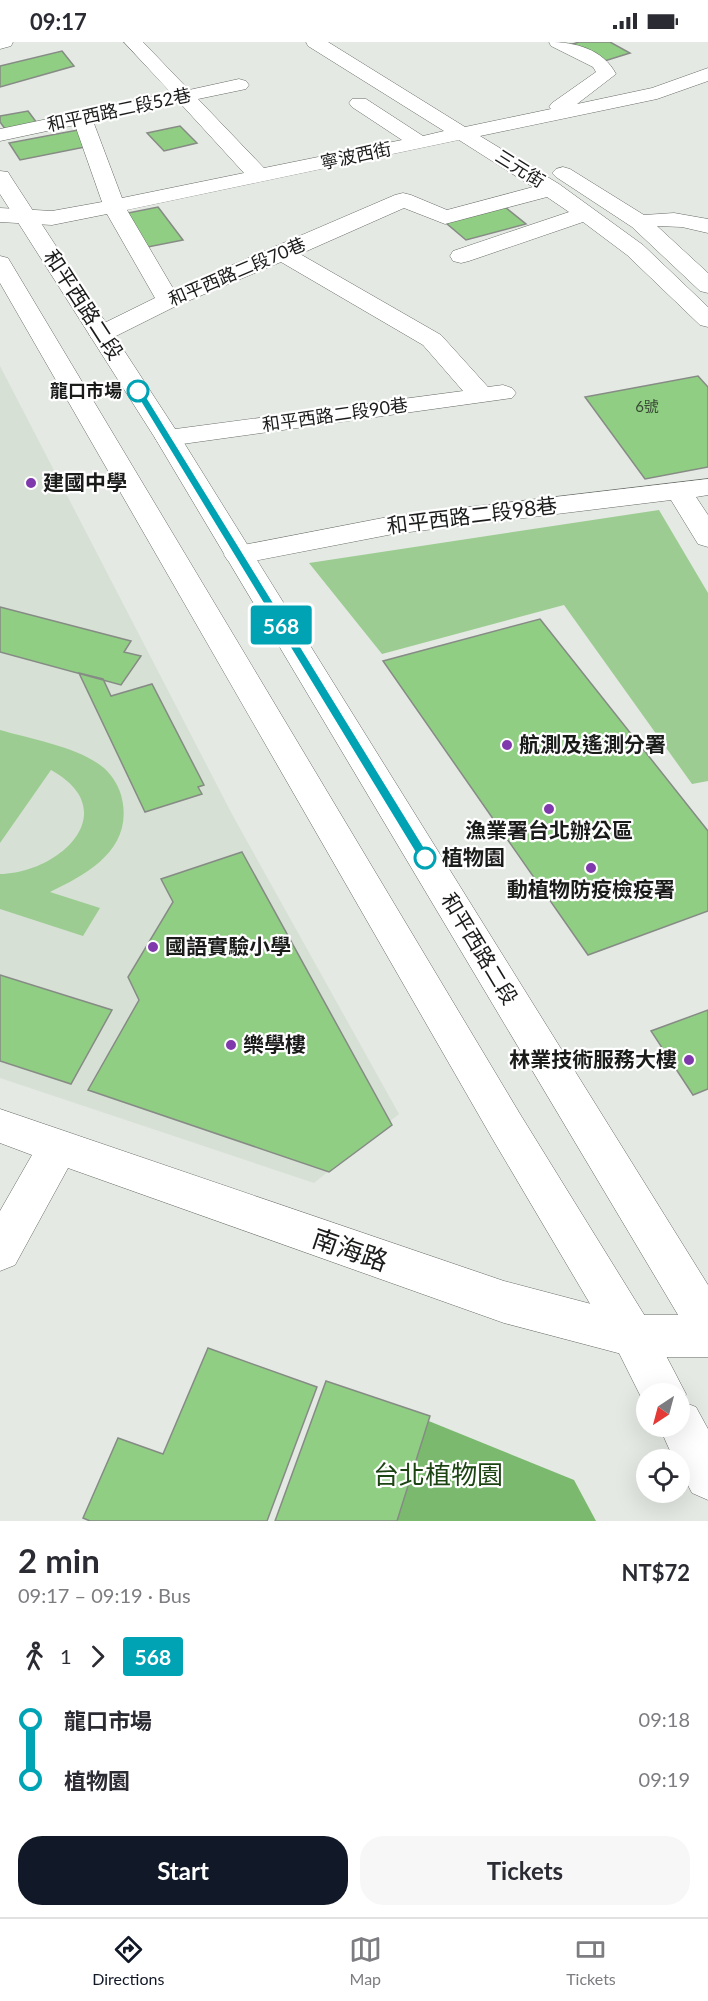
<!DOCTYPE html>
<meta charset="utf-8">
<style>
body{margin:0;font-family:Lato,"Noto Sans TC",sans-serif;background:#f7f7f7;color:#2b2b33;height:100vh;display:flex;flex-direction:column;font-size:22px;white-space:nowrap}
*{box-sizing:border-box;margin:0}
p{font-size:20px;color:#7c7c81}
.icon{flex:none;width:33px;height:33px;fill:none;stroke:currentColor;stroke-width:2;stroke-linecap:round;stroke-linejoin:round}
.map{position:relative;height:1479px;overflow:hidden}
.sheet{display:flex;flex-direction:column;background:#fff;flex:1}
.sheet>*{flex:none}
.badge{padding:0 12px;border-radius:4px;font-size:21px;line-height:39px}
.needle{width:39px;rotate:216deg}
.fabs{position:absolute;left:636px;top:1341px;display:grid;gap:12px}
.fabs a{display:grid;place-items:center;width:54px;height:54px;border-radius:50%;background:#fff;box-shadow:0 6px 24px #0002;font-size:30px}
.map>.badge{position:absolute;translate:-50% -50%;box-shadow:0 0 0 3px #fff}
.legs{display:flex;align-items:center;gap:9px;height:66px;padding:0 18px;font-size:20px}
.legs p{margin-inline-start:auto}
.overview{display:flex;align-items:center;justify-content:space-between;height:102px;padding:0 18px}
h1{font-size:33px;font-weight:700;line-height:45px}
.button{display:flex;gap:12px;margin-top:auto;padding:12px 18px}
.button a{flex:1;height:69px;border-radius:24px;background:#111827;color:#fff;font-size:24px;font-weight:700;line-height:69px;text-align:center}
.button a+a{background:#f7f7f7;color:#2b2b33}
ul{padding:0 18px;list-style:none}
li{display:flex;align-items:center;gap:21px;height:60px;font-size:22px}
li i{display:grid;place-items:center;width:9px;height:100%;margin:0 8px;background:currentColor}
li i::after{content:'';width:15px;height:15px;margin:-8px;border:4px solid;border-radius:50%;background:#fff}
li p{margin-inline-start:auto}
li:first-child i{background:linear-gradient(#0000 50%,currentColor 0)}
li:last-child i{background:linear-gradient(currentColor 50%,#0000 0)}
.status{display:flex;justify-content:space-between;align-items:center;height:42px;padding:0 30px;background:#fff;direction:ltr}
.status svg{height:16px;fill:currentColor}
.menu{display:flex;justify-content:space-around;align-items:center;height:84px;border-top:2px solid #e1e1e2;background:#fff;font-size:16px;color:#7c7c81}
.menu a{display:grid;justify-items:center;gap:3px}
.menu .selected{color:#111827}
.map>svg:first-child{display:block}
.built{fill:#d6e0d4}
.green{fill:#9ccc92}
.forest{fill:#7bb96f}
.building{fill:#90ce83;stroke:#868b85;stroke-width:1.5}
.lines{fill:none;stroke-linecap:round;stroke-linejoin:round}
.minor-casing{stroke:#666b66;stroke-width:1}
.major-casing{stroke:#666b66;stroke-width:1}
.minor{fill:#fff;fill-rule:evenodd}
.major{fill:#fff;fill-rule:evenodd}
.line-1{fill:#00a3b4;stroke:#fff;stroke-width:1.5}
.stop-1-dot{fill:#fff;stroke:#00a3b4;stroke-width:3}
.poi-dot{fill:#7f39ac;stroke:#fff;stroke-width:2}
.labels{text-anchor:middle;stroke-width:4.5;stroke-linejoin:round;paint-order:stroke}
.far-number-label{font-size:15px;fill:#384834}
.far-street-label{font-size:18px;fill:#1a1c1a;stroke:#fff}
.far-stop-label{font-size:18px;font-weight:bold;fill:#1a1c1a;stroke:#fff;text-anchor:end}
.street-label{font-size:21px;fill:#1a1c1a;stroke:#fff}
.poi-label{font-size:21px;font-weight:bold;fill:#1a1c1a;stroke:#fff;text-anchor:start}
.stop-label{font-size:21px;font-weight:bold;fill:#1a1c1a;stroke:#fff;text-anchor:start}
.near-street-label{font-size:26px;fill:#1a1c1a;stroke:#fff}
.near-park-label{font-size:26px;fill:#1c4513;stroke:#fff}
</style>
<div class="status"><b>09:17</b><svg viewBox="0 0 49 12"><path d="M0 12V9h3v3zM5 12V6h3v6zM10 12V3h3v9zM15 12V0h3v12zM26 1h20v11H26zM47 4h2v5h-2z"/></svg></div>
<div class="map">
<svg width="708" height="1479" viewBox="0 0 708 1479">
<rect width="100%" height="100%" fill="#e4e9e3"/>
<!-- built -->
<path class="built" d="M0,324L233,774L399,1072L314,1141L0,1036Z"/>
<!-- green -->
<path class="green" d="M659,468L708,551V739L692,742L564,563L382,612L309,521Z
M0,688C31,697 79,705 104,726C113,734 120,746 122,757C133,807 88,832 50,850L100,866L83,894L0,867V832C60,831 125,769 51,728L0,801Z"/>
<!-- forest -->
<path class="forest" d="M409,1371L574,1438L596,1479H372Z"/>
<!-- building -->
<path class="building" d="M579,0H610L630,11L595,22L563,5Z
M62,9L74,24L0,45V24Z
M28,69L37,81L5,87L0,80V74Z
M180,84L197,101L164,109L147,91Z
M83,87L95,103L20,118L9,101Z
M158,165L183,198L148,205L123,172Z
M505,165L526,182L466,198L446,181Z
M698,334L708,345V425L645,437L585,355Z
M0,565L131,599L124,610L141,614L121,643L0,610Z
M540,577L708,789V869L588,913L383,619Z
M79,631L103,637L111,654L152,642L204,743L198,745L202,752L145,770Z
M242,810L392,1083L329,1130L88,1048L139,958L128,935L173,860L161,837Z
M0,933L112,968L71,1042L0,1019Z
M708,968V1047L693,1053L651,989Z
M208,1306L317,1345L267,1479H90L83,1476L118,1396L163,1412Z
M326,1339L430,1374L397,1479H275Z"/>
<g class="lines">
<!-- minor casing -->
<g class="minor-casing">
<path id="minor" d="M0,0H13L11,4L0,7Z
M124,0H143L189,48L239,37L246,39L249,43L246,47L198,57L264,126L402,98L352,65L349,61L352,57H366L423,94L444,89L308,4L306,0H328L465,85L551,67L549,65L552,61L596,30L593,25L551,4L549,0C575,0 603,7 616,32L577,62L652,46L708,26V39L657,57L480,94L559,142L643,203L708,265V285L700,283L627,213L583,180L469,219L461,221L453,219L450,214L453,209L569,170L547,155L445,182L404,166L300,212L441,293L488,345L503,343L512,346L516,351L512,356L168,404L159,402L155,396L159,390L168,388L463,349L423,303L281,220L176,264L110,297L101,299L92,297L89,292L92,287L155,256L107,172L52,183L0,180V166L52,169L102,160L75,83L0,99V87L171,51ZM180,61L244,131L122,156L93,79ZM459,98L533,145L447,168L411,153L403,151L395,153L174,248L127,168Z
M563,125L570,127L644,173L674,171L708,177V191L682,185L657,184L708,231V251L700,249L632,185L556,135L552,131L556,127Z
M708,437V453L696,455L708,473V505L698,502L671,458L393,492L238,522L228,519L224,513L228,507L238,504L393,474Z
M0,1067L504,1239L633,1273H708V1315H633L504,1281L68,1126L15,1223L0,1229V1169L32,1113L0,1101Z"/>
</g>
<!-- major casing -->
<g class="major-casing">
<path id="major" d="M0,129L8,130L11,135L181,396L708,1243V1304L693,1298L155,396L0,152Z
M0,214L8,216L11,221L520,1072L648,1279L686,1352L683,1360L696,1365L708,1387V1458L692,1451L680,1428V1418H674L659,1384H680V1352H646V1365L618,1309L492,1096L0,241Z"/>
</g>
<!-- minor -->
<use href="#minor" class="minor"/>
<!-- major -->
<use href="#major" class="major"/>
</g>
<!-- line-1 -->
<path class="line-1" d="M138,347L143,349L429,813V820H421L134,349Z"/>
<!-- markers -->
<g class="stop-1-dot">
<circle cx="138" cy="349" r="10"/>
<circle cx="425" cy="816" r="10"/>
</g>
<g class="poi-dot">
<circle cx="31" cy="441" r="6"/>
<circle cx="507" cy="703" r="6"/>
<circle cx="549" cy="767" r="6"/>
<circle cx="591" cy="826" r="6"/>
<circle cx="153" cy="905" r="6"/>
<circle cx="231" cy="1003" r="6"/>
<circle cx="689" cy="1018" r="6"/>
</g>
<g class="labels">
<!-- far-number labels -->
<g class="far-number-label">
<text x="647" y="370">6號</text>
</g>
<!-- far-street labels -->
<g class="far-street-label">
<text transform="translate(119 68) rotate(-12)" y="6">和平西路二段52巷</text>
<text transform="translate(356 114) rotate(-12)" y="6">寧波西街</text>
<text transform="translate(520 127) rotate(32)" y="6">三元街</text>
<text transform="translate(237 230) rotate(-23)" y="6">和平西路二段70巷</text>
<text transform="translate(335 373) rotate(-8)" y="6">和平西路二段90巷</text>
</g>
<!-- far-stop labels -->
<g class="far-stop-label">
<text x="122" y="355">龍口市場</text>
</g>
<!-- street labels -->
<g class="street-label">
<text transform="translate(83 263) rotate(57)" y="7">和平西路二段</text>
<text transform="translate(472 474) rotate(-7)" y="7">和平西路二段98巷</text>
<text transform="translate(479 907) rotate(59)" y="7">和平西路二段</text>
</g>
<!-- poi labels -->
<g class="poi-label">
<text x="43" y="448">建國中學</text>
<text x="519" y="710">航測及遙測分署</text>
<text x="549" y="796" text-anchor="middle">漁業署台北辦公區</text>
<text x="591" y="855" text-anchor="middle">動植物防疫檢疫署</text>
<text x="165" y="912">國語實驗小學</text>
<text x="243" y="1010">樂學樓</text>
<text x="677" y="1025" text-anchor="end">林業技術服務大樓</text>
</g>
<!-- stop labels -->
<g class="stop-label">
<text x="442" y="823">植物園</text>
</g>
<!-- near-street labels -->
<g class="near-street-label">
<text transform="translate(350 1208) rotate(19)" y="9">南海路</text>
</g>
<!-- near-park labels -->
<g class="near-park-label">
<text x="438" y="1442">台北植物園</text>
</g>
</g>
</svg>
<div class="fabs">
<a><svg class="needle" viewBox="-14 -14 28 28"><path d="M0-13l5 13h-10z" fill="#e53935"/><path d="M0 13l5-13h-10z" fill="#7c7c81"/></svg></a>
<a><svg class="icon" aria-label="locate" viewBox="0 0 24 24"><circle cx="12" cy="12" r="6"/><path d="M12 2v4M12 18v4M2 12h4M18 12h4"/></svg></a>
</div>
<b class="badge" style="left:281px;top:583px;background:#00a3b4;color:#fff">568</b>
</div>
<section class="sheet">
<div class="overview"><div><h1>2 min</h1><p>09:17 – 09:19 · Bus</p></div><b>NT$72</b></div>
<div class="legs"><svg class="icon" aria-label="walk" viewBox="0 0 24 24"><circle cx="13" cy="4" r="2"/><path d="M13 8l-2 6 4 7M11 14l-3 7M7 12l3-4h3l4 4"/></svg>1<svg class="icon" aria-label="forward" viewBox="0 0 24 24"><path d="M9 5l7 7-7 7"/></svg><b class="badge" style="background:#00a3b4;color:#fff">568</b></div>
<ul>
<li><i style="color:#00a3b4"></i><b>龍口市場</b><p>09:18</p></li>
<li><i style="color:#00a3b4"></i><b>植物園</b><p>09:19</p></li>
</ul>
<div class="button"><a>Start</a><a>Tickets</a></div>
</section>
<nav class="menu">
<a class="selected"><svg class="icon" aria-label="directions" viewBox="0 0 24 24"><path d="M12 3l9 9-9 9-9-9zM9 14v-3h6M13 9l2 2-2 2"/></svg>Directions</a>
<a><svg class="icon" aria-label="map" viewBox="0 0 24 24"><path d="M3 6l6-2 6 2 6-2v14l-6 2-6-2-6 2zM9 4v14M15 6v14"/></svg>Map</a>
<a><svg class="icon" aria-label="tickets" viewBox="0 0 24 24"><path d="M3 7h18v10H3zM15 7v10"/></svg>Tickets</a>
</nav>
